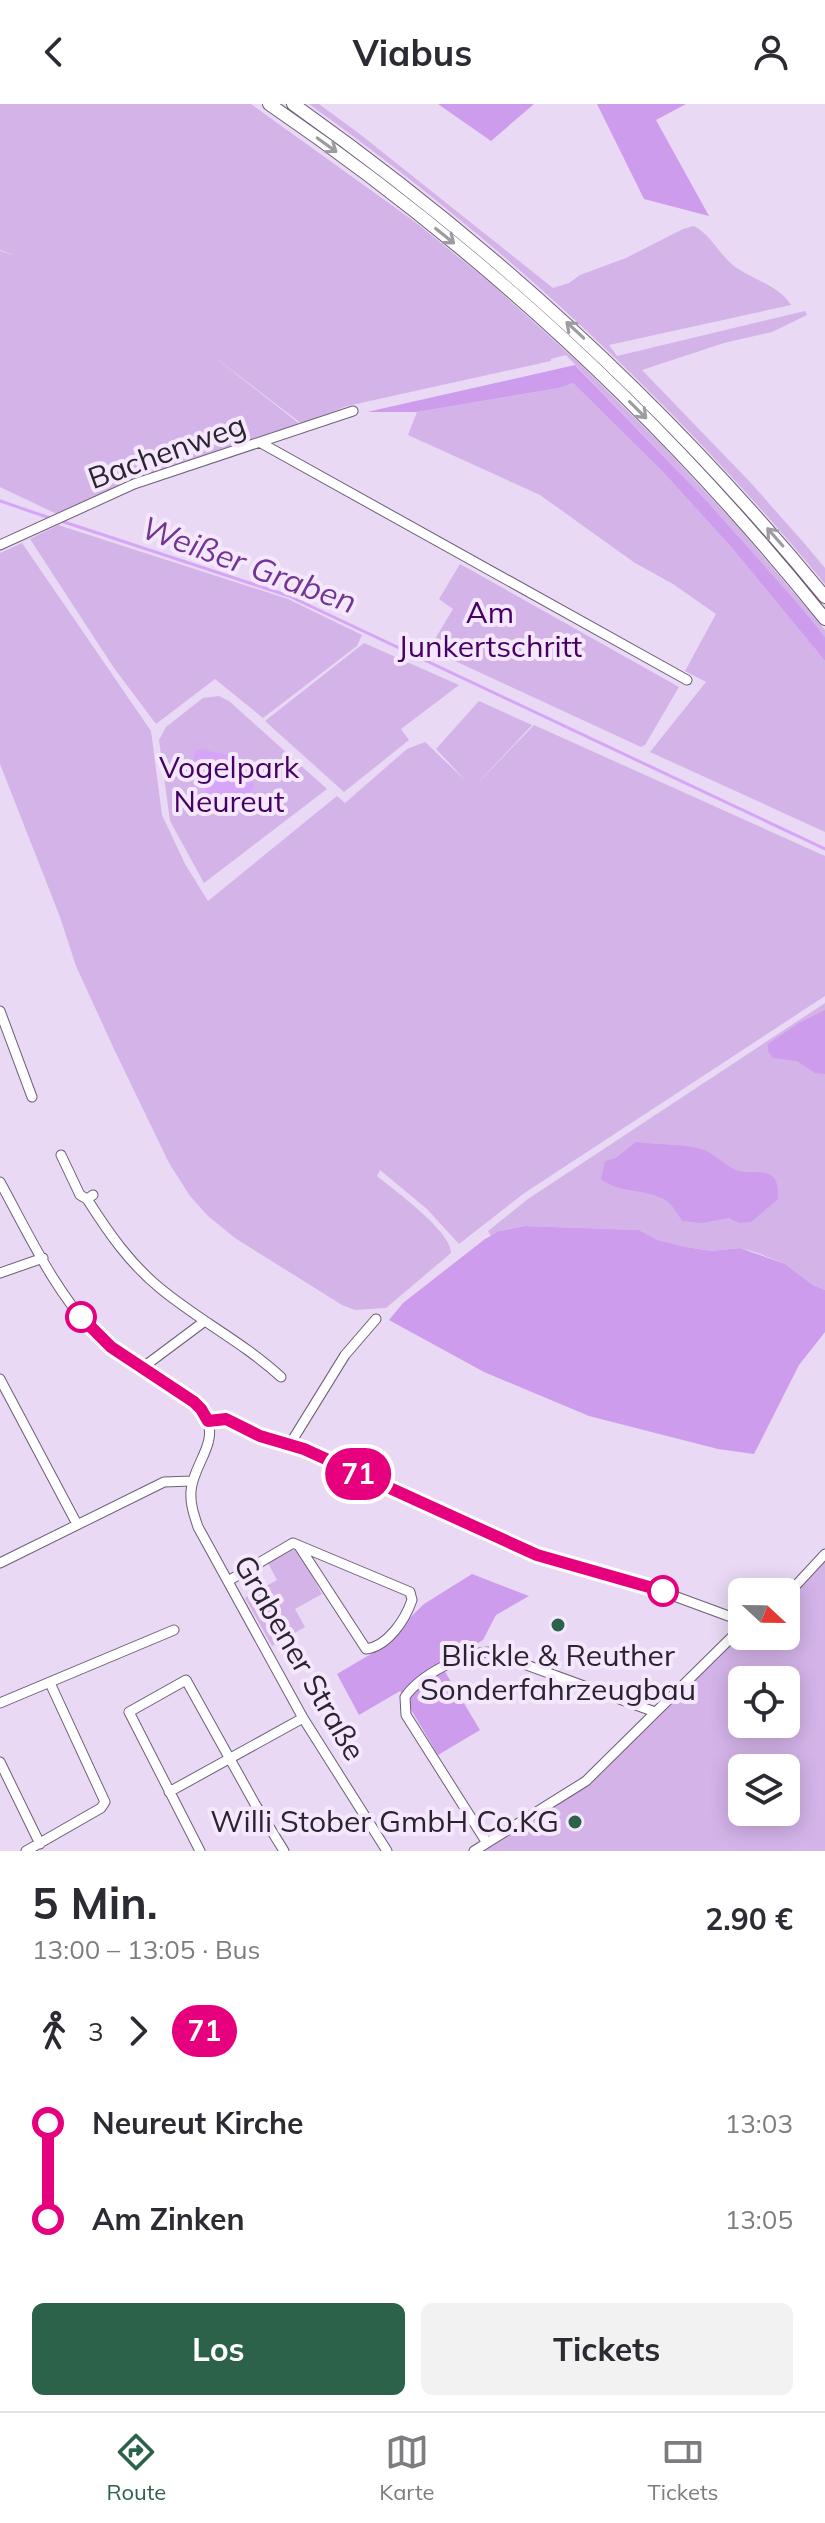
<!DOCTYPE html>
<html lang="de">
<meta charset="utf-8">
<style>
body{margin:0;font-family:Mulish,sans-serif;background:#f2f2f3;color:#2b2b33;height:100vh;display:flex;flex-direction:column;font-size:30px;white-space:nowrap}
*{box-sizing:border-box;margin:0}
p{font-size:26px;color:#7c7c81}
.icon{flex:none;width:44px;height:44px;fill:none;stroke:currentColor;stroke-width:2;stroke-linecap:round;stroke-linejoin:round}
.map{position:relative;height:1747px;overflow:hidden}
.panel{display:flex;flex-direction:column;background:#fff;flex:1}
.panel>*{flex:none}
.badge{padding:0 16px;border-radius:26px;font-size:28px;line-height:52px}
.needle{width:52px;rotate:112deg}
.fabs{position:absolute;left:728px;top:1474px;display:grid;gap:16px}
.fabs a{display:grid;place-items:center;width:72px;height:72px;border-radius:12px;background:#fff;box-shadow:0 4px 20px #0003;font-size:40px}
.map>.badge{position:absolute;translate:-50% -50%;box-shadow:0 0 0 4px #fff}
.legs{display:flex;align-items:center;gap:12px;height:88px;padding:0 32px;font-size:26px}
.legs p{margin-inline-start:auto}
.overview{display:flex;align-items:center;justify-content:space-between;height:136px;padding:0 32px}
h1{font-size:44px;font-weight:700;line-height:60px}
.button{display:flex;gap:16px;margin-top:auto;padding:16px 32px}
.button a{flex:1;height:92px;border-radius:12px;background:#2b6249;color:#fff;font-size:32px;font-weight:700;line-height:92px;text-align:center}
.button a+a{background:#f2f2f3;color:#2b2b33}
ul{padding:0 32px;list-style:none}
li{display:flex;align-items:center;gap:28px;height:96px;font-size:30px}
li i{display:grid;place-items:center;width:12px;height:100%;margin:0 10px;background:currentColor}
li i::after{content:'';width:20px;height:20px;margin:-10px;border:6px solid;border-radius:50%;background:#fff}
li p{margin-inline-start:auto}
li:first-child i{background:linear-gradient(#0000 50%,currentColor 0)}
li:last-child i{background:linear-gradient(currentColor 50%,#0000 0)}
header{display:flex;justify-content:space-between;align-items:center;height:104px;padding:0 32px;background:#fff;font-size:36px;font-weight:700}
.dock{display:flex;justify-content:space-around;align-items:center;height:112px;border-top:2px solid #e1e1e2;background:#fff;font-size:22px;color:#7c7c81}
.dock a{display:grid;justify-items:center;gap:4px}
.dock .selected{color:#2b6249}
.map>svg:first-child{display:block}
.green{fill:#d4b3e9;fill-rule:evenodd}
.forest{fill:#cd9cec}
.water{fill:#d7a5f7}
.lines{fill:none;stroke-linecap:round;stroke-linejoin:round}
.stream{stroke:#d7a5f7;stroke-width:3}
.minor-casing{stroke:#6d5f76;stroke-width:11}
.highway-casing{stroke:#6d5f76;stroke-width:14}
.minor{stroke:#fff;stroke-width:9}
.highway{stroke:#fff;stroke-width:12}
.oneway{stroke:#9f9ca1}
.line-1-casing{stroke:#fff;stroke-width:18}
.line-1{stroke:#e6007e;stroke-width:12}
.stop-1-dot{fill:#fff;stroke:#e6007e;stroke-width:4}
.poi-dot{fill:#2b6249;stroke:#f5e8fe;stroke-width:3}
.labels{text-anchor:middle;stroke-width:8;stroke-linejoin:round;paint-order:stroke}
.street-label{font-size:30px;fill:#2a242e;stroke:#f5e8fe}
.park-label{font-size:30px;fill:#470064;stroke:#f5e8fe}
.poi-label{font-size:30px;fill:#2a242e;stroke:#f5e8fe}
.water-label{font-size:32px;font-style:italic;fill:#723593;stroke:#f5e8fe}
</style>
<header><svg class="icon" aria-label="back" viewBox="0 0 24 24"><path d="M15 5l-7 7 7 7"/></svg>Viabus<svg class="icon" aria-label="person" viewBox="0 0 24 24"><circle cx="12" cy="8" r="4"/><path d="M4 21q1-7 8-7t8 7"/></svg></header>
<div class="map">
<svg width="825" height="1747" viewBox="0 0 825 1747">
<rect width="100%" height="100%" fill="#e9d9f4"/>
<!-- green -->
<path class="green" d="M0,0H251L415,118L488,177L580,260L662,341L739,424L825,526V533L704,394L566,251L551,255V257L347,302L302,320L208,248L301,321L165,365L59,411L0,383V147L14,151L0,146Z
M309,0H319L361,31L553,184L569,179L580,171L626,154L683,125L694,122C711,131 719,150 734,162C753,176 778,181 791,201L609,241L617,252L805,207L807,211L772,228L724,239L642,266L750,378L804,439L825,464V480C675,298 501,137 309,0Z
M573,279L663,368L732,444L825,557V728L650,648L706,578L685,567L716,510L673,480L635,459L540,391L408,331L417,308L559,284Z
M58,421L288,495L362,531L357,542L263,614L215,575L156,620L114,564L30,435Z
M22,439L151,627L162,711L185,760L208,797L337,692L345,699L407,645L425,638L467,678L436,645L479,597L532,621L473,684L534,621L825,752V892L523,1090L459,1140L427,1105L380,1066L377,1072C394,1086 452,1128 451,1149L386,1204L355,1206L342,1201L235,1134L208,1112L190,1092L169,1059L114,945L76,862L60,813L0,660V449Z
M460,460L679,583L645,641L641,643L429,545L453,505L439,495Z
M364,539L459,581L401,625L409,636L344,688L265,617Z
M219,592L229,597L327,685L204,779L170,717L159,636L166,623L203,594Z
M825,899V1186L813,1181L785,1160L755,1148L740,1144L711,1147L681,1142L658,1136L639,1126L525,1122L499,1127L491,1132L488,1127L528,1095Z
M291,1445L297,1446L301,1452L322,1490L295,1505L305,1523L272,1542L245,1494L277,1476L268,1459Z
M825,1456V1747H482L582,1684L742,1529V1532H786V1496ZM742,1576H786V1620H742ZM742,1664H786V1708H742Z"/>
<!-- forest -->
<path class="forest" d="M438,0H534L491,37Z
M597,0H686L656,16L709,112L644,95Z
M575,261L704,394L798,500L825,533V557L732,444L663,368L573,279L559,284L417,308H367Z
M825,906V970L815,969L797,957L773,954L768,947V940L799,919Z
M636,1038C653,1041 691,1040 704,1046C716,1051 724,1061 736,1066C756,1073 780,1057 778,1095L751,1118L739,1119L729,1114L702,1119L683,1117C677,1111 674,1102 667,1097C647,1084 620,1090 601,1075L605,1057L616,1054Z
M525,1122L639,1126L658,1136L681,1142L711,1147L740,1144L785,1160L813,1181L825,1186V1228L799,1261L754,1350L718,1345L589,1312L484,1268L389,1216L403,1199L485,1135L499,1127Z
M472,1470L529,1492L496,1511L483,1536L441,1561L480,1626L438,1651L400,1587L359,1611L337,1570L376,1547L424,1500Z"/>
<!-- water -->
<path class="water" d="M200,645L228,651L254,680C253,695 231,712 216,710L194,661V649Z"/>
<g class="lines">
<!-- stream -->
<path class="stream" d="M0,397L53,415
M61,417L289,492L825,745"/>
<!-- minor casing -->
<g class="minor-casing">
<path id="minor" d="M261,339L687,576
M0,441L134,380L353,307
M0,907L32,993
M61,1051L80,1091L87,1095
M0,1078C28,1129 54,1186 94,1228C118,1254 195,1288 206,1312C219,1340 193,1360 191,1387C190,1400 194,1411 198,1423L303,1614L387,1747
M93,1091L87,1095C108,1128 130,1160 161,1185C200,1217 244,1239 281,1273
M0,1169L43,1154
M142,1264L205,1217
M0,1275L77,1420
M208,1317L226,1315L260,1332L304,1345L537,1451L647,1482L742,1517
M290,1340L345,1251L376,1215
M0,1459L164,1378L192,1377
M228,1477L293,1439L410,1488L412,1496C405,1516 388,1542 366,1545L299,1442
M786,1492L825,1450
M0,1599L174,1526
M0,1658L40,1740
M169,1688L303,1614
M487,1739L406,1611L405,1593C420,1571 464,1548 491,1548L655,1608
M26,1747L101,1704L105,1698L50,1579
M200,1747L129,1608L186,1576L255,1700L284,1747
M474,1747L586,1677L742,1523"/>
</g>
<!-- highway casing -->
<g class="highway-casing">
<path id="highway" d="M269,0C478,143 666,317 825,515
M293,0C492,141 670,304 825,493"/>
</g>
<!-- minor -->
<use href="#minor" class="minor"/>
<!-- highway -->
<use href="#highway" class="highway"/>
</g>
<!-- one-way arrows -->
<defs><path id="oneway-shaft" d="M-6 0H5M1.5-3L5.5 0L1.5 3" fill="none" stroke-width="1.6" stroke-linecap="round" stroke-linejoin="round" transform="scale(2)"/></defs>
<g class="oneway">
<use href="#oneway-shaft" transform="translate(327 41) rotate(36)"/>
<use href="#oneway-shaft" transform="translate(445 132) rotate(39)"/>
<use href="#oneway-shaft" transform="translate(575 226) rotate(-137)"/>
<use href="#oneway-shaft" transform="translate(638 306) rotate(45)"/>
<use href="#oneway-shaft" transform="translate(775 433) rotate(-131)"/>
</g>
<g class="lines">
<!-- line-1 casing -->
<g class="line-1-casing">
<path id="line-1" d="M81,1213L111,1243L194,1298L201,1305L208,1317L226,1315L260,1332L304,1345L537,1451L663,1487"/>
</g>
<!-- line-1 -->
<use href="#line-1" class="line-1"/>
</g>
<!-- markers -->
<g class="stop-1-dot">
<circle cx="81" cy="1213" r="14"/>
<circle cx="663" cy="1487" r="14"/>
</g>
<g class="poi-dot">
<circle cx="558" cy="1521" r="8"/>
<circle cx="575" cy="1718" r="8"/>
</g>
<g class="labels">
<!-- street labels -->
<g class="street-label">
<text transform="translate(167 348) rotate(-20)" y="10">Bachenweg</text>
<text transform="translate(299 1554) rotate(60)" y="10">Grabener Straße</text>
</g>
<!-- park labels -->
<g class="park-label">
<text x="490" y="519">Am<tspan x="490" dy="34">Junkertschritt</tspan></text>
<text x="229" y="674">Vogelpark<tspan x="229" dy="34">Neureut</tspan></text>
</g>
<!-- poi labels -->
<g class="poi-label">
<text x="558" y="1562">Blickle &amp; Reuther<tspan x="558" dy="34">Sonderfahrzeugbau</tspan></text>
<text x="559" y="1728" text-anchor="end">Willi Stober GmbH Co.KG</text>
</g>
<!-- water labels -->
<g class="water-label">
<text transform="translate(249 461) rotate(20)" y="11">Weißer Graben</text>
</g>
</g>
</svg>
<div class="fabs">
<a><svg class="needle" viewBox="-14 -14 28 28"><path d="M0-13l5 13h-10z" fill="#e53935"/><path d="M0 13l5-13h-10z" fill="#7c7c81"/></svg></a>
<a><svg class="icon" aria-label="locate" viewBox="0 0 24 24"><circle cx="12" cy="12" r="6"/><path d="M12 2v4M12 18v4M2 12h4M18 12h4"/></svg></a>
<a><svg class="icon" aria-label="layers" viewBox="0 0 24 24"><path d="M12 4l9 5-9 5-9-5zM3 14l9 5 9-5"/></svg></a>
</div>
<b class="badge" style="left:358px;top:1370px;background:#e6007e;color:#fff">71</b>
</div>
<section class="panel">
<div class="overview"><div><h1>5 Min.</h1><p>13:00 – 13:05 · Bus</p></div><b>2.90 €</b></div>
<div class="legs"><svg class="icon" aria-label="walk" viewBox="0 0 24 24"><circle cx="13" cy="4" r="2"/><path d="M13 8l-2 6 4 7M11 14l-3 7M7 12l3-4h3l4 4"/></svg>3<svg class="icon" aria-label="forward" viewBox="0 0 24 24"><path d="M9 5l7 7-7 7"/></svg><b class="badge" style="background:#e6007e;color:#fff">71</b></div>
<ul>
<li><i style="color:#e6007e"></i><b>Neureut Kirche</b><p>13:03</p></li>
<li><i style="color:#e6007e"></i><b>Am Zinken</b><p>13:05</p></li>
</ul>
<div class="button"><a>Los</a><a>Tickets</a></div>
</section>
<nav class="dock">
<a class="selected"><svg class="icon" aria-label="directions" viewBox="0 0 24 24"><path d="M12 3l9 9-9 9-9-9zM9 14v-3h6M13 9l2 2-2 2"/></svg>Route</a>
<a><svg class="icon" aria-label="map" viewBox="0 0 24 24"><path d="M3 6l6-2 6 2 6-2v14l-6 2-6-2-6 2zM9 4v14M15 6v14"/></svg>Karte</a>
<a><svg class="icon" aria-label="tickets" viewBox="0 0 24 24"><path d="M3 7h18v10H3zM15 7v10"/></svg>Tickets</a>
</nav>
